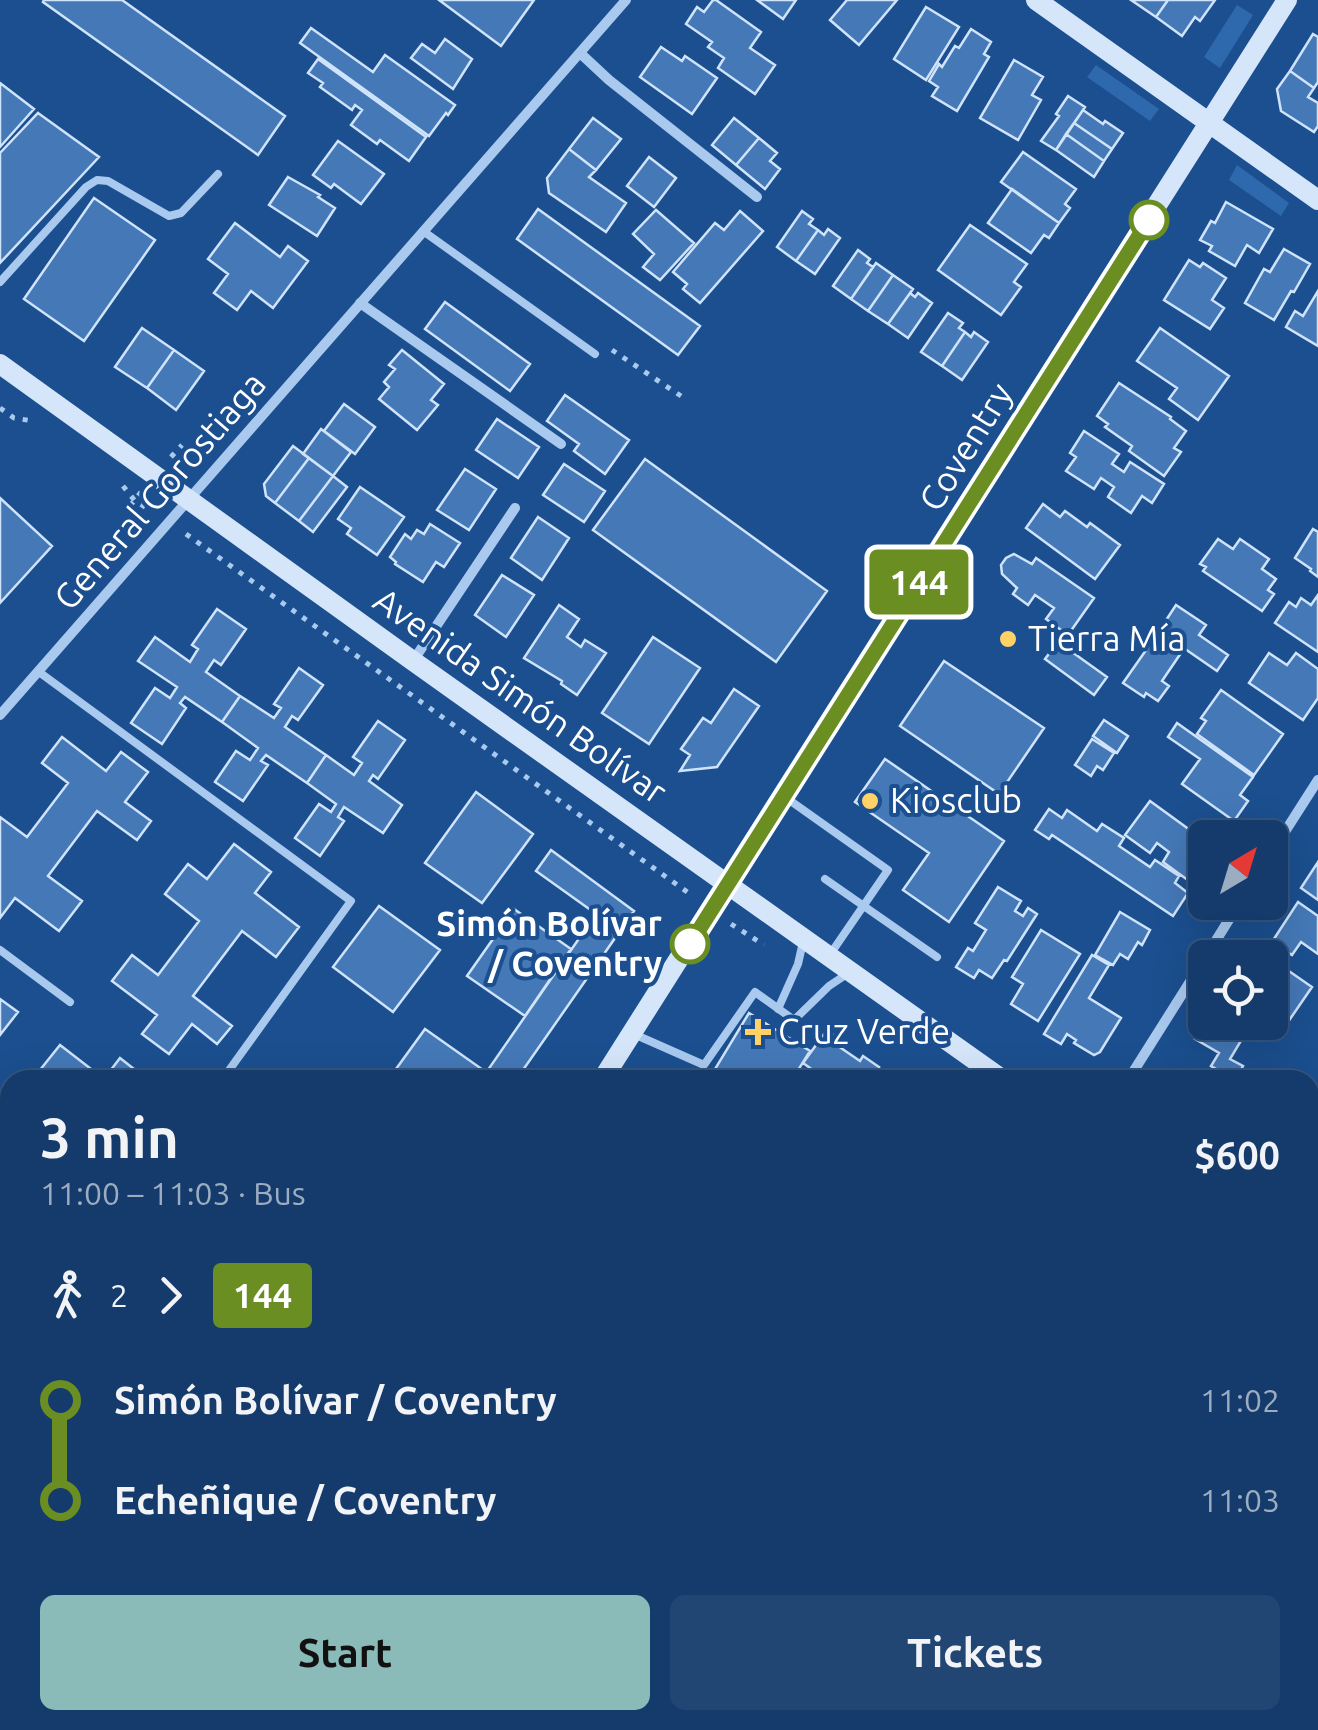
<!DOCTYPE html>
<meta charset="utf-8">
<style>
body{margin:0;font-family:Ubuntu,sans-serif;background:#214673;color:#f1f3f6;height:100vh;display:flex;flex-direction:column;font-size:38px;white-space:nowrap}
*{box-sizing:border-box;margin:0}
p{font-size:32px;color:#9dadc1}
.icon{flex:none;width:55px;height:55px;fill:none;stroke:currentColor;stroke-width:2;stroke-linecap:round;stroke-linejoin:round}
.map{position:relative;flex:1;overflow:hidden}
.details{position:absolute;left:0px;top:1070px;width:1320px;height:660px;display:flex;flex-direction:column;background:#143b6b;border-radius:30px 30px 0 0;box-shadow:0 10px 40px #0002,0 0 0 2px #33557e}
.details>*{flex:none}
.badge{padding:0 20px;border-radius:8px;font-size:35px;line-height:65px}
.needle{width:65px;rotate:38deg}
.controls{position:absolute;left:1188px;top:820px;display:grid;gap:20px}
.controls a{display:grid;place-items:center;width:100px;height:100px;border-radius:15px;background:#143b6b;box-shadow:0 10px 40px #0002,0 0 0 2px #33557e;font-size:50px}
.map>.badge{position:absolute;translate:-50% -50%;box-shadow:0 0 0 5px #fff}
.legs{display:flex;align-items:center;gap:15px;height:110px;padding:0 40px;font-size:32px}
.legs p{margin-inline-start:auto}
.summary{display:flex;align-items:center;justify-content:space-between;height:170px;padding:0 40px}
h1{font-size:55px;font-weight:700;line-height:75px}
.primary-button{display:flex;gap:20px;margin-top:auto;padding:20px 40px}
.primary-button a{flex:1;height:115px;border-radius:15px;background:#8bbbb9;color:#111;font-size:40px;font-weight:700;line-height:115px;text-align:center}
.primary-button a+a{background:#214673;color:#f1f3f6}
ul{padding:0 40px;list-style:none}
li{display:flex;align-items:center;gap:35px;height:100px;font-size:38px}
li i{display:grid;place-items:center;width:15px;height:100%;margin:0 12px;background:currentColor}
li i::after{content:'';width:25px;height:25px;margin:-12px;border:8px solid;border-radius:50%;background:#143b6b}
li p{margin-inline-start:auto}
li:first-child i{background:linear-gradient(#0000 50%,currentColor 0)}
li:last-child i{background:linear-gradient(currentColor 50%,#0000 0)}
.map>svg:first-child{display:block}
.green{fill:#2e69ad}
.building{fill:#4478b7;stroke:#cfe3fa;stroke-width:2.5}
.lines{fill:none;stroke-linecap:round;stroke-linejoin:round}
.path{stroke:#a9c9ee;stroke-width:5;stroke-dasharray:5 8;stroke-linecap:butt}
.lane{stroke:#a9c9ee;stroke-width:8}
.street{stroke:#a9c9ee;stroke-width:10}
.secondary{stroke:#d6e6fa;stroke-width:20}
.line-1-casing{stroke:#fff;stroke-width:22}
.line-1{stroke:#6b8e23;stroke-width:15}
.stop-1-dot{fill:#fff;stroke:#6b8e23;stroke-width:5}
.poi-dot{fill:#ffd166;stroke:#1b4f8f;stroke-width:4}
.labels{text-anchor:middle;stroke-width:8;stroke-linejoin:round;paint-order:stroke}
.street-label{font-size:35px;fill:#fff;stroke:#1b4f8f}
.poi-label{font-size:35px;fill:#fff;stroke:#1b4f8f;text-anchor:start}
.stop-label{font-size:35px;font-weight:bold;fill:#fff;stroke:#1b4f8f;text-anchor:end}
</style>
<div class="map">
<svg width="1318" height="1730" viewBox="0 0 1318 1730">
<rect width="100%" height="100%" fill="#1b4f8f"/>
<!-- green -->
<path class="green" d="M1237,5L1253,15L1220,68L1204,57Z
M1096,65L1159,109L1150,121L1087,77Z
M1237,165L1289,203L1281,216L1229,180Z"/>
<!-- building -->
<path class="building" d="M44,0H122L285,116L258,155L43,2Z
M439,0H534L501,46Z
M713,0H716L761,32L750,48L775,65L755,94L718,68L724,58L708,47L712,42L686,24L697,7L704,12Z
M757,0H796L783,19Z
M847,0H897L859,45L830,20Z
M1131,0H1168L1156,17Z
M1168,0H1215L1200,21L1195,17L1182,36L1156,17Z
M926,7L959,27L926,80L894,59Z
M311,28L373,72L385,55L455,105L448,115L446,113L429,136L300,43Z
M971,29L991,42L984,54L989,57L957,111L932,96L938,87L929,81L939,64L942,67L955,46L959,48Z
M1313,34L1318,37V82L1314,88L1290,71Z
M445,39L472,59L453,89L411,58L422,44L435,53Z
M661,47L682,61L685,56L717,78L692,114L640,77Z
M318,59L426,137L409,161L380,140L377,144L351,125L362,110L355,105L352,110L320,87L323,83L308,73Z
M1014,60L1043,77L1032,95L1041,100L1018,140L980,118Z
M1290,71L1314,88L1308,97L1318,103V126L1314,132L1281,111L1277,89Z
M0,83L34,109L0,147Z
M1068,96L1085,107L1056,150L1041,141L1059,116L1056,114Z
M1083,110L1103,124L1105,121L1123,133L1112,149L1074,123Z
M38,113L99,157L0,263V153Z
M593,118L621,139L596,170L569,149Z
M734,118L759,138L736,165L712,145Z
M1074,123L1112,149L1104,161L1066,134Z
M1066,134L1104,161L1094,177L1056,150Z
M759,138L777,153L770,161L780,169L765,189L736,165Z
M338,141L384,174L361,204L334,184L331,188L313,175Z
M569,149L596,170L589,177L626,203L606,232L549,193L547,178Z
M1023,152L1076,189L1065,204L1070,208L1059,223L1001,182Z
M649,157L676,178L654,207L627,186Z
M288,177L320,195L318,197L335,208L317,236L269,205Z
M1012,189L1059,223L1049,238L1044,235L1031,253L988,223Z
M94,198L155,240L84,341L24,299Z
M1226,202L1273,229L1259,253L1247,245L1235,266L1209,251L1212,246L1200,240L1211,221L1215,223Z
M538,209L700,326L678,355L517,239Z
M656,210L694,243L660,280L643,267L654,254L633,234Z
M740,211L763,231L700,303L683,289L687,284L673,272L715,223L724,230Z
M802,211L813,219L809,224L818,230L796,261L777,247Z
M235,223L280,257L288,246L308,261L273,308L251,291L237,310L214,293L228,274L208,259Z
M970,225L1027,264L1014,282L1021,287L1001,315L938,270Z
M828,229L840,238L815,274L796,261L818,230L824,235Z
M1284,249L1310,264L1294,292L1291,291L1274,320L1245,303L1264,269L1270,272Z
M858,250L870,259L867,263L873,267L851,299L833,286Z
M1189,260L1200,267L1203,263L1226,278L1212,300L1224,308L1210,329L1164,300Z
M876,263L893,275L868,311L851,299Z
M893,275L913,289L888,324L868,311Z
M1318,291V346L1286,327L1295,311L1303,316Z
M910,293L915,297L918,293L932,303L908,338L888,324Z
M445,302L530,364L510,391L425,329Z
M948,313L963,323L959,328L965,332L942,366L921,352Z
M142,328L174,350L147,388L115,367Z
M1160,328L1229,376L1198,420L1169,399L1177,388L1137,361Z
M965,332L971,337L974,332L988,342L962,380L942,366Z
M174,350L204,371L176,410L147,388Z
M402,350L444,384L431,400L438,405L417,430L379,399L389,387L384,382L395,369L389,365Z
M1119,383L1171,417L1170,419L1186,431L1174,448L1181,452L1164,476L1129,451L1132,446L1105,427L1108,424L1097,416Z
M565,395L629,440L605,474L574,451L579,444L547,421Z
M344,404L375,427L355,454L324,431Z
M497,419L539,447L518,478L476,450Z
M321,429L351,452L333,476L303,454Z
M1084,431L1119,454L1112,464L1124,472L1130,462L1164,484L1152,503L1142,496L1131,513L1108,497L1114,487L1101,478L1094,489L1066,471L1076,457L1070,453Z
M293,446L309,458L275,503L266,496L264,484Z
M309,458L333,476L299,521L275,503Z
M645,459L827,591L776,662L593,530Z
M564,464L605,491L584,522L543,495Z
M465,469L496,489L469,530L437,510Z
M333,476L347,487L313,532L299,521Z
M360,487L404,517L377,555L347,534L351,528L338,519Z
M0,498L52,546L0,603Z
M1043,504L1060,517L1065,511L1087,527L1090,523L1120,545L1095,579L1026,528Z
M538,517L569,538L542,580L511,558Z
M430,524L460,543L444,567L436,562L423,582L395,564L396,562L390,557L405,534L411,539L417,530L424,534Z
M1313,529L1318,532V577L1310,571L1311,569L1295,558Z
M1218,539L1233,549L1240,539L1269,559L1262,569L1276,579L1268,590L1274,594L1262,611L1203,571L1206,567L1200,564Z
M1014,554L1032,564L1036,558L1094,598L1068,635L1046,619L1054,608L1035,595L1028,605L1013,594L1017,588L1002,574L1001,565L1006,558Z
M502,575L534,595L506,637L475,615Z
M1318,595V652L1275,623L1289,602L1296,607L1301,598L1311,605Z
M559,605L579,619L567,637L581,647L585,640L606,653L577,695L561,684L562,681L524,658Z
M1176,605L1206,625L1199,635L1228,655L1217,671L1159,631Z
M217,609L246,629L221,665L214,660L206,672L240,696L222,722L185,697L180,703L186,708L162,744L131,723L155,688L170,698L177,687L138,661L155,637L190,662L198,649L192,645Z
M1158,633L1183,650L1162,681L1169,686L1158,701L1146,693L1144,697L1123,683Z
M653,637L700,668L649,744L602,713Z
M1058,642L1107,677L1094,695L1045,659Z
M1269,653L1287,665L1296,653L1318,669V698L1303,720L1249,683Z
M944,661L1044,728L999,794L900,726Z
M299,668L323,685L298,720L292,716L285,727L326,755L307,783L266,755L261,761L268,765L243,801L215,782L236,751L250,760L258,748L222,722L240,696L274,718L281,708L274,704Z
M734,689L759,706L717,767L680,771L690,755L681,749L703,718L711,723Z
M1221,690L1283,734L1254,775L1197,734L1206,721L1201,718Z
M1104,720L1128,736L1117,753L1093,736Z
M378,721L405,740L378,779L373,775L369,781L402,805L383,833L344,807L338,817L344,821L320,856L295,838L319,804L331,812L336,804L307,783L326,755L354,775L362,763L353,757Z
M1177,723L1253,777L1240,795L1248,801L1234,821L1182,784L1200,759L1168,737Z
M62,737L106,771L121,752L148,772L125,802L151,821L137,840L97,811L48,876L82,901L59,931L15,898L0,918V817L27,837L68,783L42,763Z
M1092,739L1114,753L1103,770L1097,766L1091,776L1075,765Z
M885,759L1004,841L949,922L903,890L929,853L855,802Z
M476,792L533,834L482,903L425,863Z
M1150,801L1205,841V852L1200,859L1205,863V882L1200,889L1163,862L1169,852L1157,843L1150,853L1125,835Z
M1049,809L1062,818L1067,810L1097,831L1102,824L1124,838L1119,846L1150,867L1155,860L1179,876L1175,883L1188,893L1173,916L1052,835L1049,839L1035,830Z
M234,844L271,872L255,893L299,927L276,957L242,931L193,996L232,1026L217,1044L192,1024L169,1054L142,1034L157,1015L112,981L132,955L158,975L199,921L165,894L188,864L207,879Z
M551,850L634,911L620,931L536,871Z
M1318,862V900L1301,888Z
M998,887L1021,901L1015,911L1023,916L1028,908L1037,914L1007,961L1004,960L992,978L979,970L974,978L956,967L968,948L973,951L986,930L975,923Z
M1298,902L1318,916V954L1301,942L1292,955L1272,942Z
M379,906L440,950L393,1012L333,967Z
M514,909L571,949L525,1016L467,976Z
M1120,912L1150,930L1142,945L1138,942L1128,959L1120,954L1113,965L1095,955Z
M596,914L620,931L516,1080H481Z
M1041,930L1080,954L1038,1021L1011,1004L1023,984L1012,977Z
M1092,955L1109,965L1089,998L1121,1018L1100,1052L1094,1055L1074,1043L1076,1040L1067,1034L1061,1044L1044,1034Z
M1270,958L1312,987L1288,1022L1270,1010Z
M0,999L18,1012L0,1035Z
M749,1013L810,1051L792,1080H721L712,1074Z
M1208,1022H1232L1231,1026L1245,1034L1230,1059L1243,1066L1235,1080L1211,1066L1219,1053L1195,1039Z
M425,1029L486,1072L481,1080H388Z
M827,1030L845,1043L841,1048L860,1061L863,1056L879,1067L869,1080H827L803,1063Z
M60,1045L104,1079L120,1058L148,1080H43L36,1075Z
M1310,1149L1318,1154V1201L1313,1209L1310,1207Z
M0,1150L10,1157V1206L0,1219Z
M1310,1386L1318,1391V1480L1310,1489Z
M0,1403L10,1412V1418L0,1429Z
M10,1577V1607L0,1598V1589Z
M0,1634L10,1640V1654L0,1671Z
M25,1720H36L49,1730H17Z
M76,1720H121L115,1730H92Z
M311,1720H351L345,1730H327Z
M561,1720H638L654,1730H571L559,1723Z
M802,1720H880L893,1730H815Z
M947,1720H1011L1015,1723L1010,1730H960Z
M1062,1720H1089L1101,1729L1107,1720H1132L1147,1730H1056Z"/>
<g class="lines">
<!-- path -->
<path class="path" d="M612,350L687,400
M0,408L14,418L33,421
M171,457L182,445
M123,486L135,501L152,511
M130,506L141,492
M186,534L690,894
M731,924L764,945
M1310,1335L1318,1341"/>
<!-- lane -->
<path class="lane" d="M423,231L595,354
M0,282L86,187L97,180L108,181L169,216L181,213L218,174
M39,672L351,901L222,1080
M785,797L888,870L829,956
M825,879L937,957
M0,950L70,1002
M778,1009L798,964L803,942
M636,1035L704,1065L755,992L794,1020L829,986L850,972
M0,1245L10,1253"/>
<!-- street -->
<path class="street" d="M580,53L609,80L757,197
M360,303L561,444
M413,661L515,508
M0,715L626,0
M1270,855L1318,780
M1205,958L1240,902
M1128,1080L1205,958
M0,1557L10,1545
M1310,1647L1318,1635
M718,1730L725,1720
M1253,1730L1260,1720"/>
<!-- secondary -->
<path class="secondary" d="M1036,0L1318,200
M0,364L413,661L1003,1080
M602,1080L1287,0
M1310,1299L1318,1305
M192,1730L198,1720"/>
</g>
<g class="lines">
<!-- line-1 casing -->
<g class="line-1-casing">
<path id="line-1" d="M690,944L1149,220"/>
</g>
<!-- line-1 -->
<use href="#line-1" class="line-1"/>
</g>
<!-- markers -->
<g class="stop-1-dot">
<circle cx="1149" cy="220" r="18"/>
<circle cx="690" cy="944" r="18"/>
</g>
<g class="poi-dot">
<circle cx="1008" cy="639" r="10"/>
<circle cx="870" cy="801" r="10"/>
<path d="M753 1017h10v10h10v10h-10v10h-10v-10h-10v-10h10z"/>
</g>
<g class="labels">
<!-- street labels -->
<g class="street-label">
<text transform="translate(966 447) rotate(-58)" y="12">Coventry</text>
<text transform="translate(160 491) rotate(-49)" y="12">General Gorostiaga</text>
<text transform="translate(520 696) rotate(35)" y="12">Avenida Simón Bolívar</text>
</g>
<!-- poi labels -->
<g class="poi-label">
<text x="1028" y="651">Tierra Mía</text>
<text x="890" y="813">Kiosclub</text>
<text x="778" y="1044">Cruz Verde</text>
</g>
<!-- stop labels -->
<g class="stop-label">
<text x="662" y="936">Simón Bolívar<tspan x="662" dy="40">/ Coventry</tspan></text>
</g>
</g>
</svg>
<div class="controls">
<a><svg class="needle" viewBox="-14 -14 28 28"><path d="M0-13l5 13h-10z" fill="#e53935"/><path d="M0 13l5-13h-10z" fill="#9dadc1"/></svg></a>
<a><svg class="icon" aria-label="locate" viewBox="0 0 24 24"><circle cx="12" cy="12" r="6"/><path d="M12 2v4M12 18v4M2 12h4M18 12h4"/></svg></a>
</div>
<b class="badge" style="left:919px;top:582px;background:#6b8e23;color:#fff">144</b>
<section class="details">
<div class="summary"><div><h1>3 min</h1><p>11:00 – 11:03 · Bus</p></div><b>$600</b></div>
<div class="legs"><svg class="icon" aria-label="walk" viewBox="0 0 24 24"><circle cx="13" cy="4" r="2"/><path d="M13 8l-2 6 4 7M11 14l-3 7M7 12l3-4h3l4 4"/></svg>2<svg class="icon" aria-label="forward" viewBox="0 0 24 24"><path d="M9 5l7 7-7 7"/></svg><b class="badge" style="background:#6b8e23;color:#fff">144</b></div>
<ul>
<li><i style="color:#6b8e23"></i><b>Simón Bolívar / Coventry</b><p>11:02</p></li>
<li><i style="color:#6b8e23"></i><b>Echeñique / Coventry</b><p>11:03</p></li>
</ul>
<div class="primary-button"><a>Start</a><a>Tickets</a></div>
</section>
</div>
